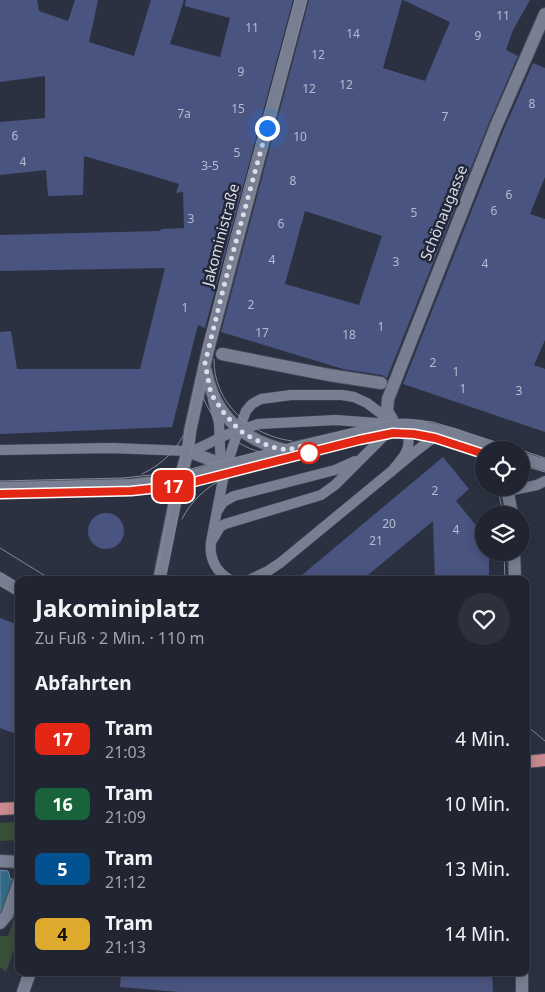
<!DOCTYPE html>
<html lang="de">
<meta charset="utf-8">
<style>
body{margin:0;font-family:"Noto Sans",sans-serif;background:#2d313d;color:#f1f3f6;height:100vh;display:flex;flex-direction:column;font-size:19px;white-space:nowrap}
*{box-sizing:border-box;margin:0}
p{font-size:16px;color:#a2a5ab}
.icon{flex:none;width:28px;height:28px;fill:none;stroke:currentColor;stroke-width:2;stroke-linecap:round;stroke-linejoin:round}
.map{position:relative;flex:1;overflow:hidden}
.side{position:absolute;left:15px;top:576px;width:515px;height:400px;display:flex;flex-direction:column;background:#212531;border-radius:10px;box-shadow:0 2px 12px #0003,0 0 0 1px #3e424d}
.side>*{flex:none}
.badge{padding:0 10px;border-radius:8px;font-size:18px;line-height:32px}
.fabs{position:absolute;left:475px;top:441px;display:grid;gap:10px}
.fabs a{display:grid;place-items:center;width:55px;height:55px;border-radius:50%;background:#212531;box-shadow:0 2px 12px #0003,0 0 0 1px #3e424d;font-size:25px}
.you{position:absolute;width:25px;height:25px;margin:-12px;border:4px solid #fff;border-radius:50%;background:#1a73e8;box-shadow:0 0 0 8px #1a73e833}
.map>.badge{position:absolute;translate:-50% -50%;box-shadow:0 0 0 2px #fff}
h2{padding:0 20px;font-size:19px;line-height:45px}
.round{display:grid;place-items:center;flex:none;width:52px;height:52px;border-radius:26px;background:#2d313d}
.overview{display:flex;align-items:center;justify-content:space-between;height:85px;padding:0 20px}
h1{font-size:24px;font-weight:700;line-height:38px}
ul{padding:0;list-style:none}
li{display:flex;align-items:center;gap:15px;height:65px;padding:0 20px}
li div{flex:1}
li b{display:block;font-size:19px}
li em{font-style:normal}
li .badge{min-width:55px;font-weight:700;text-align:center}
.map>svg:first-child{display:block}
.green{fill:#394f39}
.water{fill:#346987;stroke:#668ca4}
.building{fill:#495481;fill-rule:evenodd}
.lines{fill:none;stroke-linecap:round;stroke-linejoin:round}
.lane-casing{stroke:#484c59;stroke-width:11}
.street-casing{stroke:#484c59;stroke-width:14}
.primary-casing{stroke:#484c59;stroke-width:14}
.lane{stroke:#797f92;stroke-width:10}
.street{stroke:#797f92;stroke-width:12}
.primary{stroke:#c88a8e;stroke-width:12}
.tram{stroke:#848895;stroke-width:1}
.line-casing{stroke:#fff;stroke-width:11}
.line{stroke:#e42714;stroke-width:8}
.walk{stroke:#dbdee9;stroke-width:5;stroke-dasharray:0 9}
.stop-dot{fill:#fff;stroke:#e42714;stroke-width:2.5}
.labels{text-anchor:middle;stroke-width:5;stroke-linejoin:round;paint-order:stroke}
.number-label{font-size:12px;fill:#b6bccf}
.street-label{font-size:15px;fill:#dbdee9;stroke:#232737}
</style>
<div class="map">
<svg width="545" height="992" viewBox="0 0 545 992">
<rect width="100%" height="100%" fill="#2c3141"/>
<!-- green -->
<path class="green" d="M19,821V840L0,841V823Z
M19,906V936L6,972L0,967V936H8Z"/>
<!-- water -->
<path class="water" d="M0,870L8,871L10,878L14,880L3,912H0Z"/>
<!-- building -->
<path class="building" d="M0,0H37L39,11L68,21L75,0H98L89,42L134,56L151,0H184L170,44L220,57L230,18L185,6L186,0H293L205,328L198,325L172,427L0,434V332L11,331L17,369H140L165,268L0,271V235L160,231L161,229L184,228L183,192L176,193L179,184L136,171L84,156L83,195L48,196L46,170L0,175V122L45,118V76L0,82Z
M309,0H402L383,68L425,81L450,22L403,0H530L513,30L506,50L518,56L489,123L387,378L382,375L343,369L221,332ZM305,211L382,236L359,305L285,284Z
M533,63L545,68V177L530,214L545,219V340L534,365L545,369V432L403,384L504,129Z
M443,457L469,489L456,501L484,535V552H489V580H435L433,521L362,580H296Z
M88 531a18 18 0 1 1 36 0a18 18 0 1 1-36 0Z
M0,618L19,625V735L0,728Z
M121,972H492L493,992H179L120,987Z"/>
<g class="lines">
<!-- lane casing -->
<g class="lane-casing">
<path id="lane" d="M213,400L219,423L221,470
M0,450L111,448L188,451L197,449L228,434L258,424L336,420L389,424
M508,491L537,485L545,481
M218,510L223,502L234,496L335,470L355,461
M213,539L220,527L225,524L321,495L335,485L395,425
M231,580C216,573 209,558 211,542L224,474L235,440L246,411L252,404L261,399L291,395H342L354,397L367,403L407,433C413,449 401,460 391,472
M249,580L268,571L280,563L416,451L429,441L445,433"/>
</g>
<!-- street casing -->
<g class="street-casing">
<path id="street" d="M222,354L329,375L381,383
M206,371C214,415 243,440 285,450
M395,425L387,411L388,399L496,126L545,14
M188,451L226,466
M521,458L545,465
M0,488L131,485L176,480L302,446L395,425L419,426L453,434L499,450
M507,488L512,515
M514,552L515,580
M0,579L19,590
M159,580L178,486L188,451L190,431L208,350L301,0
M0,861L19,862
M0,923L7,915L19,882
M522,972V992
M23,992L30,972"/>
</g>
<!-- primary casing -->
<g class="primary-casing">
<path id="primary" d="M526,762L545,760
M0,809L19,808"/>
</g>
<!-- lane -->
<use href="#lane" class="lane"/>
<!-- street -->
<use href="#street" class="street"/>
<!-- primary -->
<use href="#primary" class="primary"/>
<!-- tram -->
<path class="tram" d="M214,359C213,403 251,436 292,441
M202,394C211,420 232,445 260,452
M521,450L545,458
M521,465L545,472
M142,474C159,466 174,453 183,436
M0,481L123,478L178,472L370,424L405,419L433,422L521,450
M498,488L503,515
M0,494L131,491L163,488L202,480L359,440L393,433H414L435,438L460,445L484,454
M182,519C191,501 206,487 225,478
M0,548L52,580
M504,552L505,580
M0,572L19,584
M155,580L203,349L228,248L295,0
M165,580L207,374L230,284L307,0
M0,585L19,597
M526,725L545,741
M18,992L25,972
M28,992L36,972"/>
</g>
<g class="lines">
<!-- line casing -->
<g class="line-casing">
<path id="line" d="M0,494L131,491L178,486L359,440L393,433L414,434L435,438L484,454"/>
</g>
<!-- line -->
<use href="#line" class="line"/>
<!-- walk -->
<path class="walk" d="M267,128L225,282L205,363L211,394L224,413L239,430L252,438L271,447L288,450L302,446L309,453"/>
</g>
<!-- markers -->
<circle class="stop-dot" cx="309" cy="453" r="10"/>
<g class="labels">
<!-- number labels -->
<g class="number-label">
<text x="503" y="20">11</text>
<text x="252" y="32">11</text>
<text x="353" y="38">14</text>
<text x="478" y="40">9</text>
<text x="318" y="59">12</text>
<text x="241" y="76">9</text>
<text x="346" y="89">12</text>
<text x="309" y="93">12</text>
<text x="532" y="108">8</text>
<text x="238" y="113">15</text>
<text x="184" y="118">7a</text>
<text x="445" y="121">7</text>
<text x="15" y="140">6</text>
<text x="300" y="141">10</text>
<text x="237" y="157">5</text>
<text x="23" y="166">4</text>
<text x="210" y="170">3-5</text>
<text x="293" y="185">8</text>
<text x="509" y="199">6</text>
<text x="494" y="215">6</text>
<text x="414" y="217">5</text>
<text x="191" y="223">3</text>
<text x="281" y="228">6</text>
<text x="272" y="264">4</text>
<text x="396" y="266">3</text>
<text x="485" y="268">4</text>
<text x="251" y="309">2</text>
<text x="185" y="312">1</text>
<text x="381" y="331">1</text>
<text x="262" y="337">17</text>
<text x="349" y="339">18</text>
<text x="433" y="367">2</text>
<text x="456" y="376">1</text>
<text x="463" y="393">1</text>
<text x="519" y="395">3</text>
<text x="435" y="495">2</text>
<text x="389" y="528">20</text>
<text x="456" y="534">4</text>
<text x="376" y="545">21</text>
</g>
<!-- street labels -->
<g class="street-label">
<text transform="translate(444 213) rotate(-68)" y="5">Schönaugasse</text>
<text transform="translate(221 235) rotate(-75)" y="5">Jakoministraße</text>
</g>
</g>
</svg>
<div class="fabs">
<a><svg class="icon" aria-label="locate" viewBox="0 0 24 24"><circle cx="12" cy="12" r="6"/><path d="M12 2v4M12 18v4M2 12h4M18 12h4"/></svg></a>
<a><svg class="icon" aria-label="layers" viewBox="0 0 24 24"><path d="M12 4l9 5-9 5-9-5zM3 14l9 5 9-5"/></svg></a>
</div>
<div class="you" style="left:267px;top:128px"></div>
<b class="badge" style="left:173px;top:486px;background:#e42714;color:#fff">17</b>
<section class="side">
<div class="overview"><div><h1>Jakominiplatz</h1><p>Zu Fuß · 2 Min. · 110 m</p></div><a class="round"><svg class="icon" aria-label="heart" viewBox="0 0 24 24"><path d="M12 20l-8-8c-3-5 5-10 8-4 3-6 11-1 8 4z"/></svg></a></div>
<h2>Abfahrten</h2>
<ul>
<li><span class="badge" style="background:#e42714;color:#fff">17</span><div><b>Tram</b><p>21:03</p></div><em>4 Min.</em></li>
<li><span class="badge" style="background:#19633a;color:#fff">16</span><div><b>Tram</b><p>21:09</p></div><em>10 Min.</em></li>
<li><span class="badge" style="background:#025191;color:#fff">5</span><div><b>Tram</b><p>21:12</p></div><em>13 Min.</em></li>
<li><span class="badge" style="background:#deaa2e;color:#111">4</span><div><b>Tram</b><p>21:13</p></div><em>14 Min.</em></li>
</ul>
</section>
</div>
